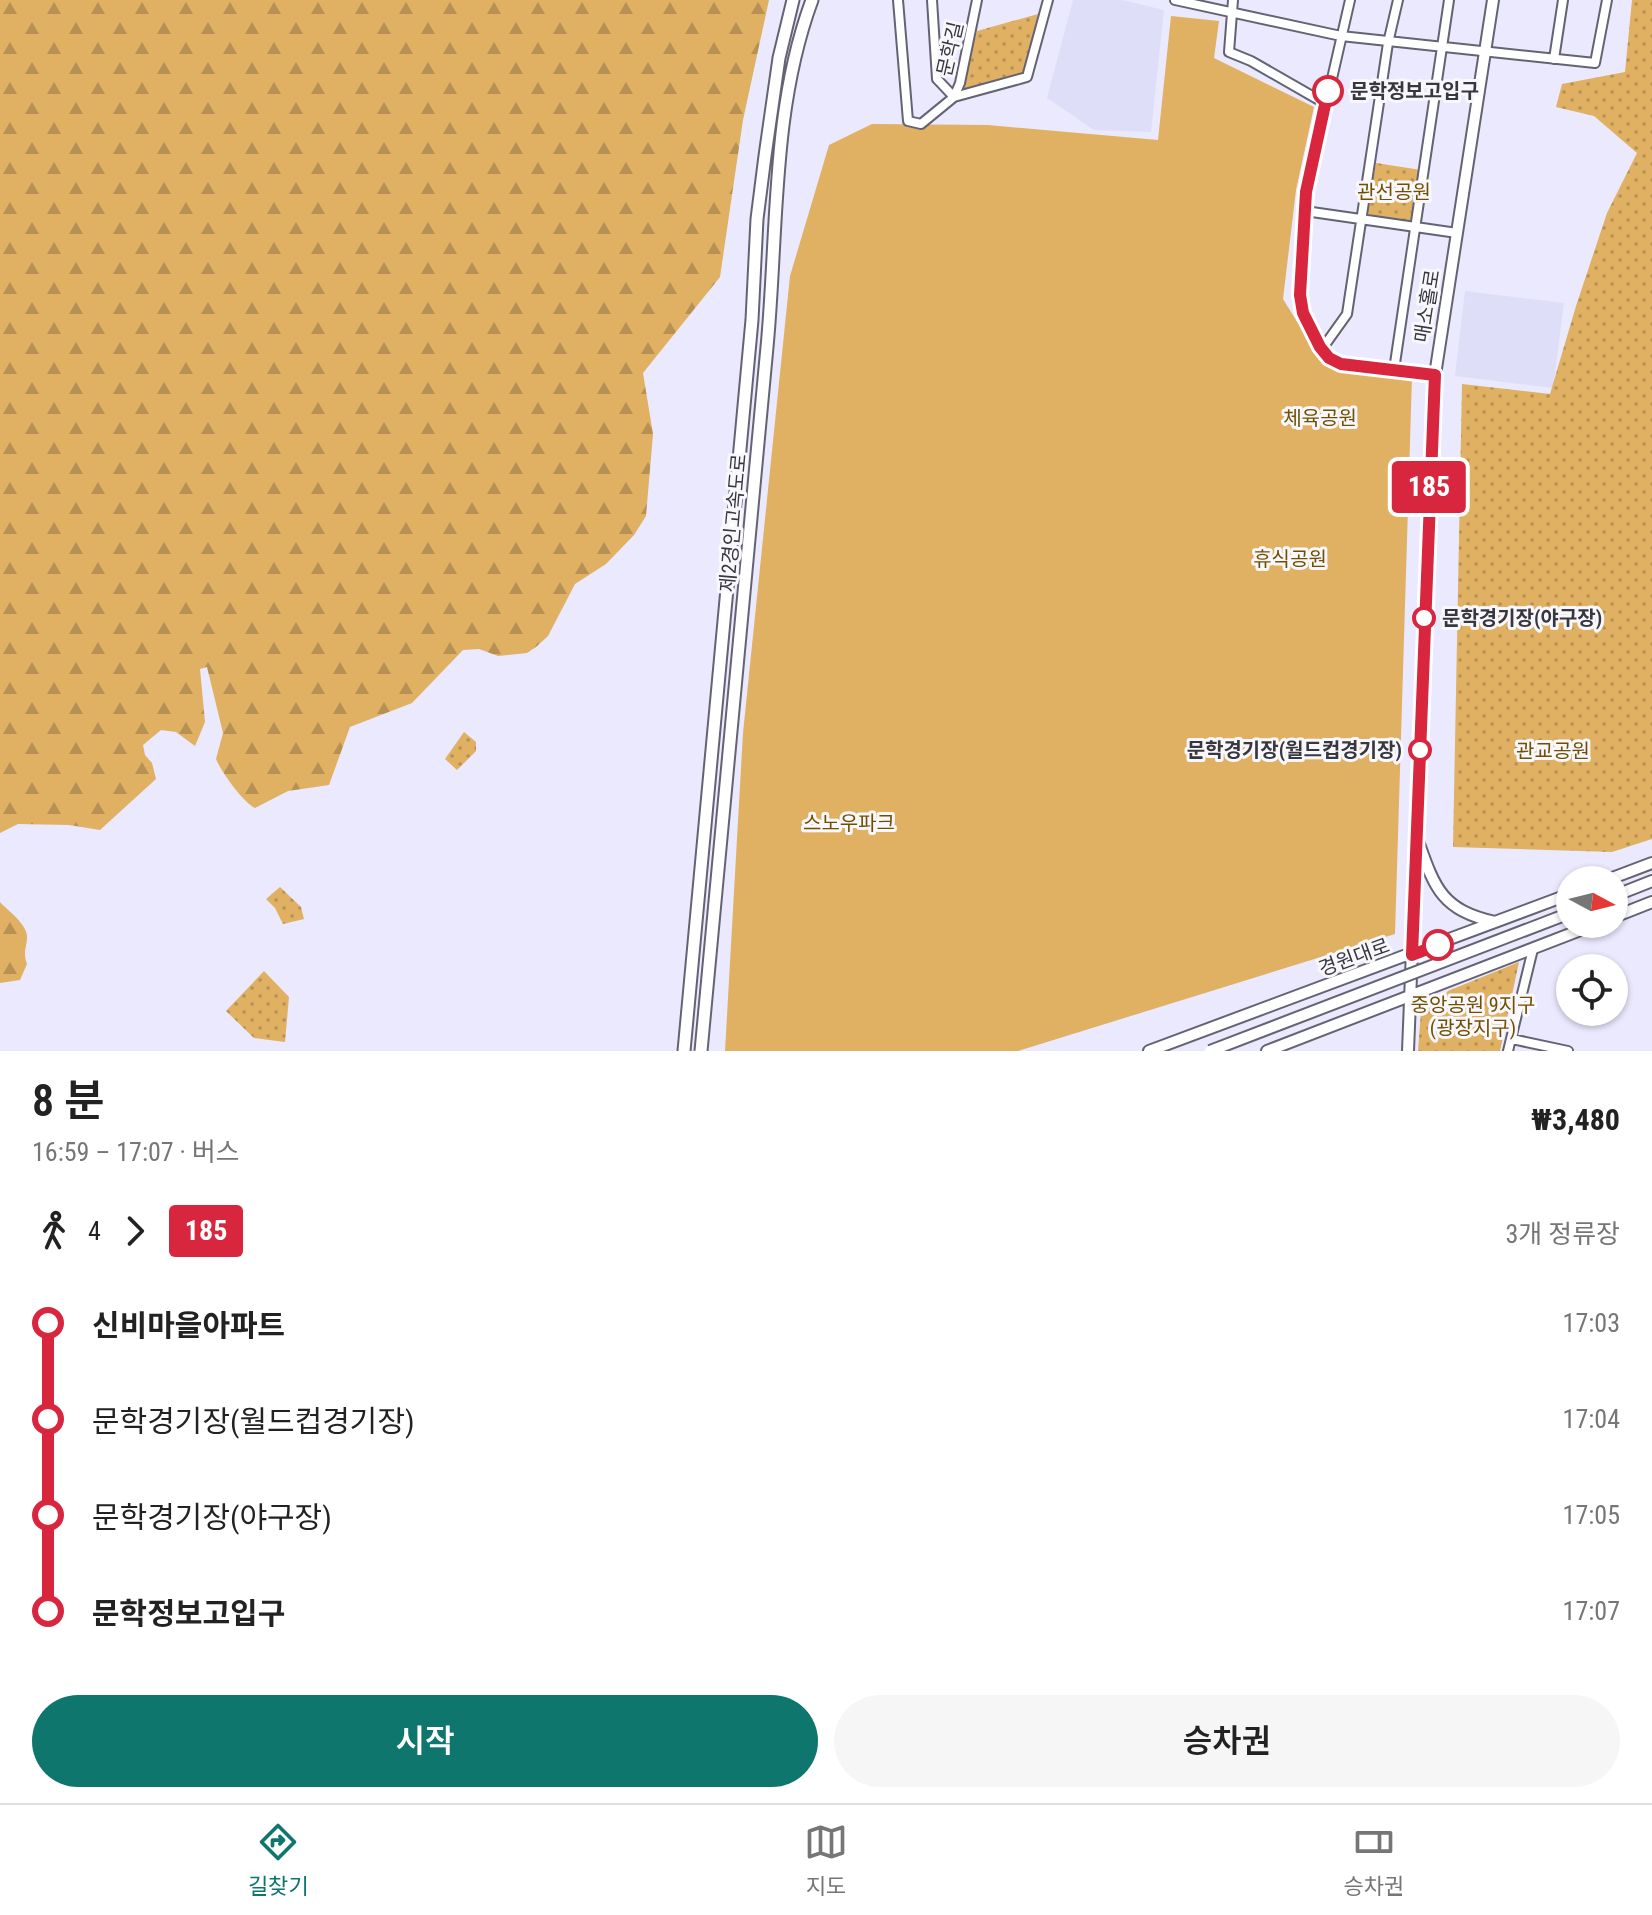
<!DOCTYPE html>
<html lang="ko">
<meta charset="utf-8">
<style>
body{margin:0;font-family:"Roboto Condensed","Noto Sans KR",sans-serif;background:#f6f6f6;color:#222;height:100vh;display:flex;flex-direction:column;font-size:30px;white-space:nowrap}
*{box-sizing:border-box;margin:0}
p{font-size:26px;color:#767676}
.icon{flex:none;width:44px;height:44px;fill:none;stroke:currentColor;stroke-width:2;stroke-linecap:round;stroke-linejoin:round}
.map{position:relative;height:1051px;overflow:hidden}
.side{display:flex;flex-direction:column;background:#fff;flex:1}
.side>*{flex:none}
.badge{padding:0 16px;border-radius:6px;font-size:28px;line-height:52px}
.needle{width:52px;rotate:97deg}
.tools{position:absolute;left:1556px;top:866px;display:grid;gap:16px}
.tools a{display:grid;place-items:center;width:72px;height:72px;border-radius:50%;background:#fff;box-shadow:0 2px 6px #0004;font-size:40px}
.map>.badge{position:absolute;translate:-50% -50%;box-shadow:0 0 0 4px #fff}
.legs{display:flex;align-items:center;gap:12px;height:88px;padding:0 32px;font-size:26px}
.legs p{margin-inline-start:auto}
.overview{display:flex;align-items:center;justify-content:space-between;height:136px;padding:0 32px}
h1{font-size:44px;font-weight:600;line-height:60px}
.cta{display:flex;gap:16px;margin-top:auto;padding:16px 32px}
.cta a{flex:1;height:92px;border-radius:48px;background:#0f766e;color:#fff;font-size:32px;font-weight:600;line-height:92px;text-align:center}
.cta a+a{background:#f6f6f6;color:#222}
ul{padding:0 32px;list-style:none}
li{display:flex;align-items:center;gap:28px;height:96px;font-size:30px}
li i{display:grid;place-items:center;width:12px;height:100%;margin:0 10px;background:currentColor}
li i::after{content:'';width:20px;height:20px;margin:-10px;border:6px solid;border-radius:50%;background:#fff}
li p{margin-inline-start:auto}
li:first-child i{background:linear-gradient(#0000 50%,currentColor 0)}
li:last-child i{background:linear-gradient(currentColor 50%,#0000 0)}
.dock{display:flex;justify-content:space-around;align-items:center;height:112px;border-top:2px solid #e0e0e0;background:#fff;font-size:22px;color:#767676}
.dock a{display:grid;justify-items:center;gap:4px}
.dock .active{color:#0f766e}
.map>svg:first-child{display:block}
.built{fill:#dfdef9}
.forest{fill:url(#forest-firs)}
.park{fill:url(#park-dots)}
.garden{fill:#e0b063}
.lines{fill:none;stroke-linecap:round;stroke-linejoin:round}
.minor-casing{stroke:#636373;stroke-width:12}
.major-casing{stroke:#636373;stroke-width:14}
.highway-casing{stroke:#636373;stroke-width:15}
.minor{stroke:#fff;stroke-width:8}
.major{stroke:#fff;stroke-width:10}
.highway{stroke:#fff;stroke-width:11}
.major-bridge-casing{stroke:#636373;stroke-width:14;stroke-linecap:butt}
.major-bridge{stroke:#fff;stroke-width:10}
.line-1-casing{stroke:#fff;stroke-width:18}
.line-1{stroke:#d7263d;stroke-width:12}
.stop-1-dot{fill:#fff;stroke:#d7263d;stroke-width:4}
.labels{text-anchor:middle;stroke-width:6;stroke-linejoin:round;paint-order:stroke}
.street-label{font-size:20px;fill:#38373f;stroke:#f8f8fc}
.stop-label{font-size:20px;font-weight:bold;fill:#38373f;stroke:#f8f8fc;text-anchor:start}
.park-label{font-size:20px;fill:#724e00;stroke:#f8f8fc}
</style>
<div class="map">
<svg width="1652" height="1051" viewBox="0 0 1652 1051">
<defs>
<pattern id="forest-firs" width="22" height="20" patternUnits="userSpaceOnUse" patternTransform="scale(2)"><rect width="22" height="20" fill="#e0b063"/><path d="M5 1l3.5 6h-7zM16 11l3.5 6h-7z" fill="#b79053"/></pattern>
<pattern id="park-dots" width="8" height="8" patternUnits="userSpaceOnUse" patternTransform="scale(2)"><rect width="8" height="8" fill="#e0b063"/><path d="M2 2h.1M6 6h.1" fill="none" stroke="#b79053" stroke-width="1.8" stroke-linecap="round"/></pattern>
</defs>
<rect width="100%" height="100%" fill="#eae9fd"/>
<!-- built -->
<path class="built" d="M1073,0H1122L1164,10L1151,132L1094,130L1047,98Z
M1465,291L1564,303L1553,388L1455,376Z"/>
<!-- forest -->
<path class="forest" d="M0,0H769L743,120L720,277L643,373L653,434L646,516L634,535L606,564L575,584L548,636L536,647L527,653L498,656L479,649L463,650L412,703L350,727L329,785L288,791L255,808C243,802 222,773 216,759L223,733L207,667L200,669L205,722L195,746L176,732L161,730L143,745L145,755L152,763L156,779L100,830L69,825L18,824L0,833Z
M0,902C8,911 29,925 27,939C26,950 23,952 27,964L20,980L0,983Z"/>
<!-- park -->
<path class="park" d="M1632,0H1652V839L1612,852L1453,847L1462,384L1550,394L1576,306L1607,213L1637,153L1594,116L1556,107L1562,84L1625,72Z
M1038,14L1026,73L961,91L977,31Z
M1376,163L1421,170L1412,224L1366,214Z
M464,732L476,742V751L457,770L445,759Z
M280,887L301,907L304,919L283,924L275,908L266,899Z
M1519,962L1500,1051H1418L1421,1011L1438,1003L1448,991Z
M264,971L289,997L285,1042L254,1038L226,1011Z"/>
<!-- garden -->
<path class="garden" d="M1171,16L1219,21L1214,58L1314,107L1296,190L1283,299L1322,362L1412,376L1395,934L1018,1051H725L743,733L790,276L829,145L872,124L988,125L1158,140Z"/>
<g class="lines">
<!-- minor casing -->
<g class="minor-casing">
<path id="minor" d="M898,0L908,121L921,124L954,97L960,83L977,0
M932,0L937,79L954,97
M1175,0L1341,36L1595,63L1607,0
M1233,0L1229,52L1251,61L1326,104
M1350,0L1306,192L1300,295L1303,313L1320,347L1329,358L1341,364L1435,375
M1554,59L1563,0
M954,97L1027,77L1048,0
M1305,211L1457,233
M1322,349L1347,314L1388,43L1398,0
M1394,370L1449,0
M1512,1039L1568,1051
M1508,1051L1533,949"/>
</g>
<!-- major casing -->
<g class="major-casing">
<path id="major" d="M1418,841C1435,889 1442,910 1495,922
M1607,880L1652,863
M1614,896L1652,881
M1614,917L1652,902
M1149,1051L1570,894
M1267,1051L1596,924
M1408,1051L1435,375L1493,0"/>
</g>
<!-- highway casing -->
<g class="highway-casing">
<path id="highway" d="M684,1051L752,320L757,219L765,156L779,58L793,0
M701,1051C723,816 745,581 767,347C778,231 771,111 812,0"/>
</g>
<!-- minor -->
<use href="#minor" class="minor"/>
<!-- major -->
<use href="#major" class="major"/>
<!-- highway -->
<use href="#highway" class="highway"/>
<!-- major-bridge casing -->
<g class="major-bridge-casing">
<path id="major-bridge" d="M1210,1051L1570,913"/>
</g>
<!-- major-bridge -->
<use href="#major-bridge" class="major-bridge"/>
</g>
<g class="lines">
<!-- line-1 casing -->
<g class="line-1-casing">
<path id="line-1" d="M1328,91L1306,192L1300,295L1303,313L1320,347L1329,358L1341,364L1435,375L1412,955L1438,945"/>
</g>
<!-- line-1 -->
<use href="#line-1" class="line-1"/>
</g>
<!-- markers -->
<g class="stop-1-dot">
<circle cx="1328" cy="91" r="14"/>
<circle cx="1424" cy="618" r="10"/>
<circle cx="1420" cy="750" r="10"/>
<circle cx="1438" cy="945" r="14"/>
</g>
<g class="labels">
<!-- street labels -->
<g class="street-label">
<text transform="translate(950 49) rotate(-77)" y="7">문학길</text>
<text transform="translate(1427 306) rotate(-81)" y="7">매소홀로</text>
<text transform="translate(733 523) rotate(-85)" y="7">제2경인고속도로</text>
<text transform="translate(1354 957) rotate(-20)" y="7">경원대로</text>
</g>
<!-- stop labels -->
<g class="stop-label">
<text x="1350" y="98">문학정보고입구</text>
<text x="1442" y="625">문학경기장(야구장)</text>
<text x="1402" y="757" text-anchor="end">문학경기장(월드컵경기장)</text>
</g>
<!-- park labels -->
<g class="park-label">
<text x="1394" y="199">관선공원</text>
<text x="1320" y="425">체육공원</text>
<text x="1290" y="566">휴식공원</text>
<text x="1553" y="758">관교공원</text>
<text x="849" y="830">스노우파크</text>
<text x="1473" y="1012">중앙공원 9지구<tspan x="1473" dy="23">(광장지구)</tspan></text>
</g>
</g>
</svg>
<div class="tools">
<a><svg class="needle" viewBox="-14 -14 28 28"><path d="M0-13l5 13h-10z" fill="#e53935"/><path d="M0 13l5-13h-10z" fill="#767676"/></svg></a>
<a><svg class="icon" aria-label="locate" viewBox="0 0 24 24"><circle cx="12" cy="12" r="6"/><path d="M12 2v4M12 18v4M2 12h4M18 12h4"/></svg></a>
</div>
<b class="badge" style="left:1429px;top:487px;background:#d7263d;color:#fff">185</b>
</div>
<section class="side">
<div class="overview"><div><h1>8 분</h1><p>16:59 – 17:07 · 버스</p></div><b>₩3,480</b></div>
<div class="legs"><svg class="icon" aria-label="walk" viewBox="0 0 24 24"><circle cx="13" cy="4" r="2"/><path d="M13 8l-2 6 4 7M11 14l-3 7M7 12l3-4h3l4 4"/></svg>4<svg class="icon" aria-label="forward" viewBox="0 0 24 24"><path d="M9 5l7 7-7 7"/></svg><b class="badge" style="background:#d7263d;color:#fff">185</b><p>3개 정류장</p></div>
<ul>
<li><i style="color:#d7263d"></i><b>신비마을아파트</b><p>17:03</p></li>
<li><i style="color:#d7263d"></i><span>문학경기장(월드컵경기장)</span><p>17:04</p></li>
<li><i style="color:#d7263d"></i><span>문학경기장(야구장)</span><p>17:05</p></li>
<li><i style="color:#d7263d"></i><b>문학정보고입구</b><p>17:07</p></li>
</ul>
<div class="cta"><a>시작</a><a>승차권</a></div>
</section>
<nav class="dock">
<a class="active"><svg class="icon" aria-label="directions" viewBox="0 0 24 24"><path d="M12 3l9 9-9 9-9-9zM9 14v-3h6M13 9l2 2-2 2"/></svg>길찾기</a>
<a><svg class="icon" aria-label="map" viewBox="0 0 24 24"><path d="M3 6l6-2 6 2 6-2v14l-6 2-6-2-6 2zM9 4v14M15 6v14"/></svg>지도</a>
<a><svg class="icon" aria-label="tickets" viewBox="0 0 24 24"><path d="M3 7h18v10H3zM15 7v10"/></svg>승차권</a>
</nav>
